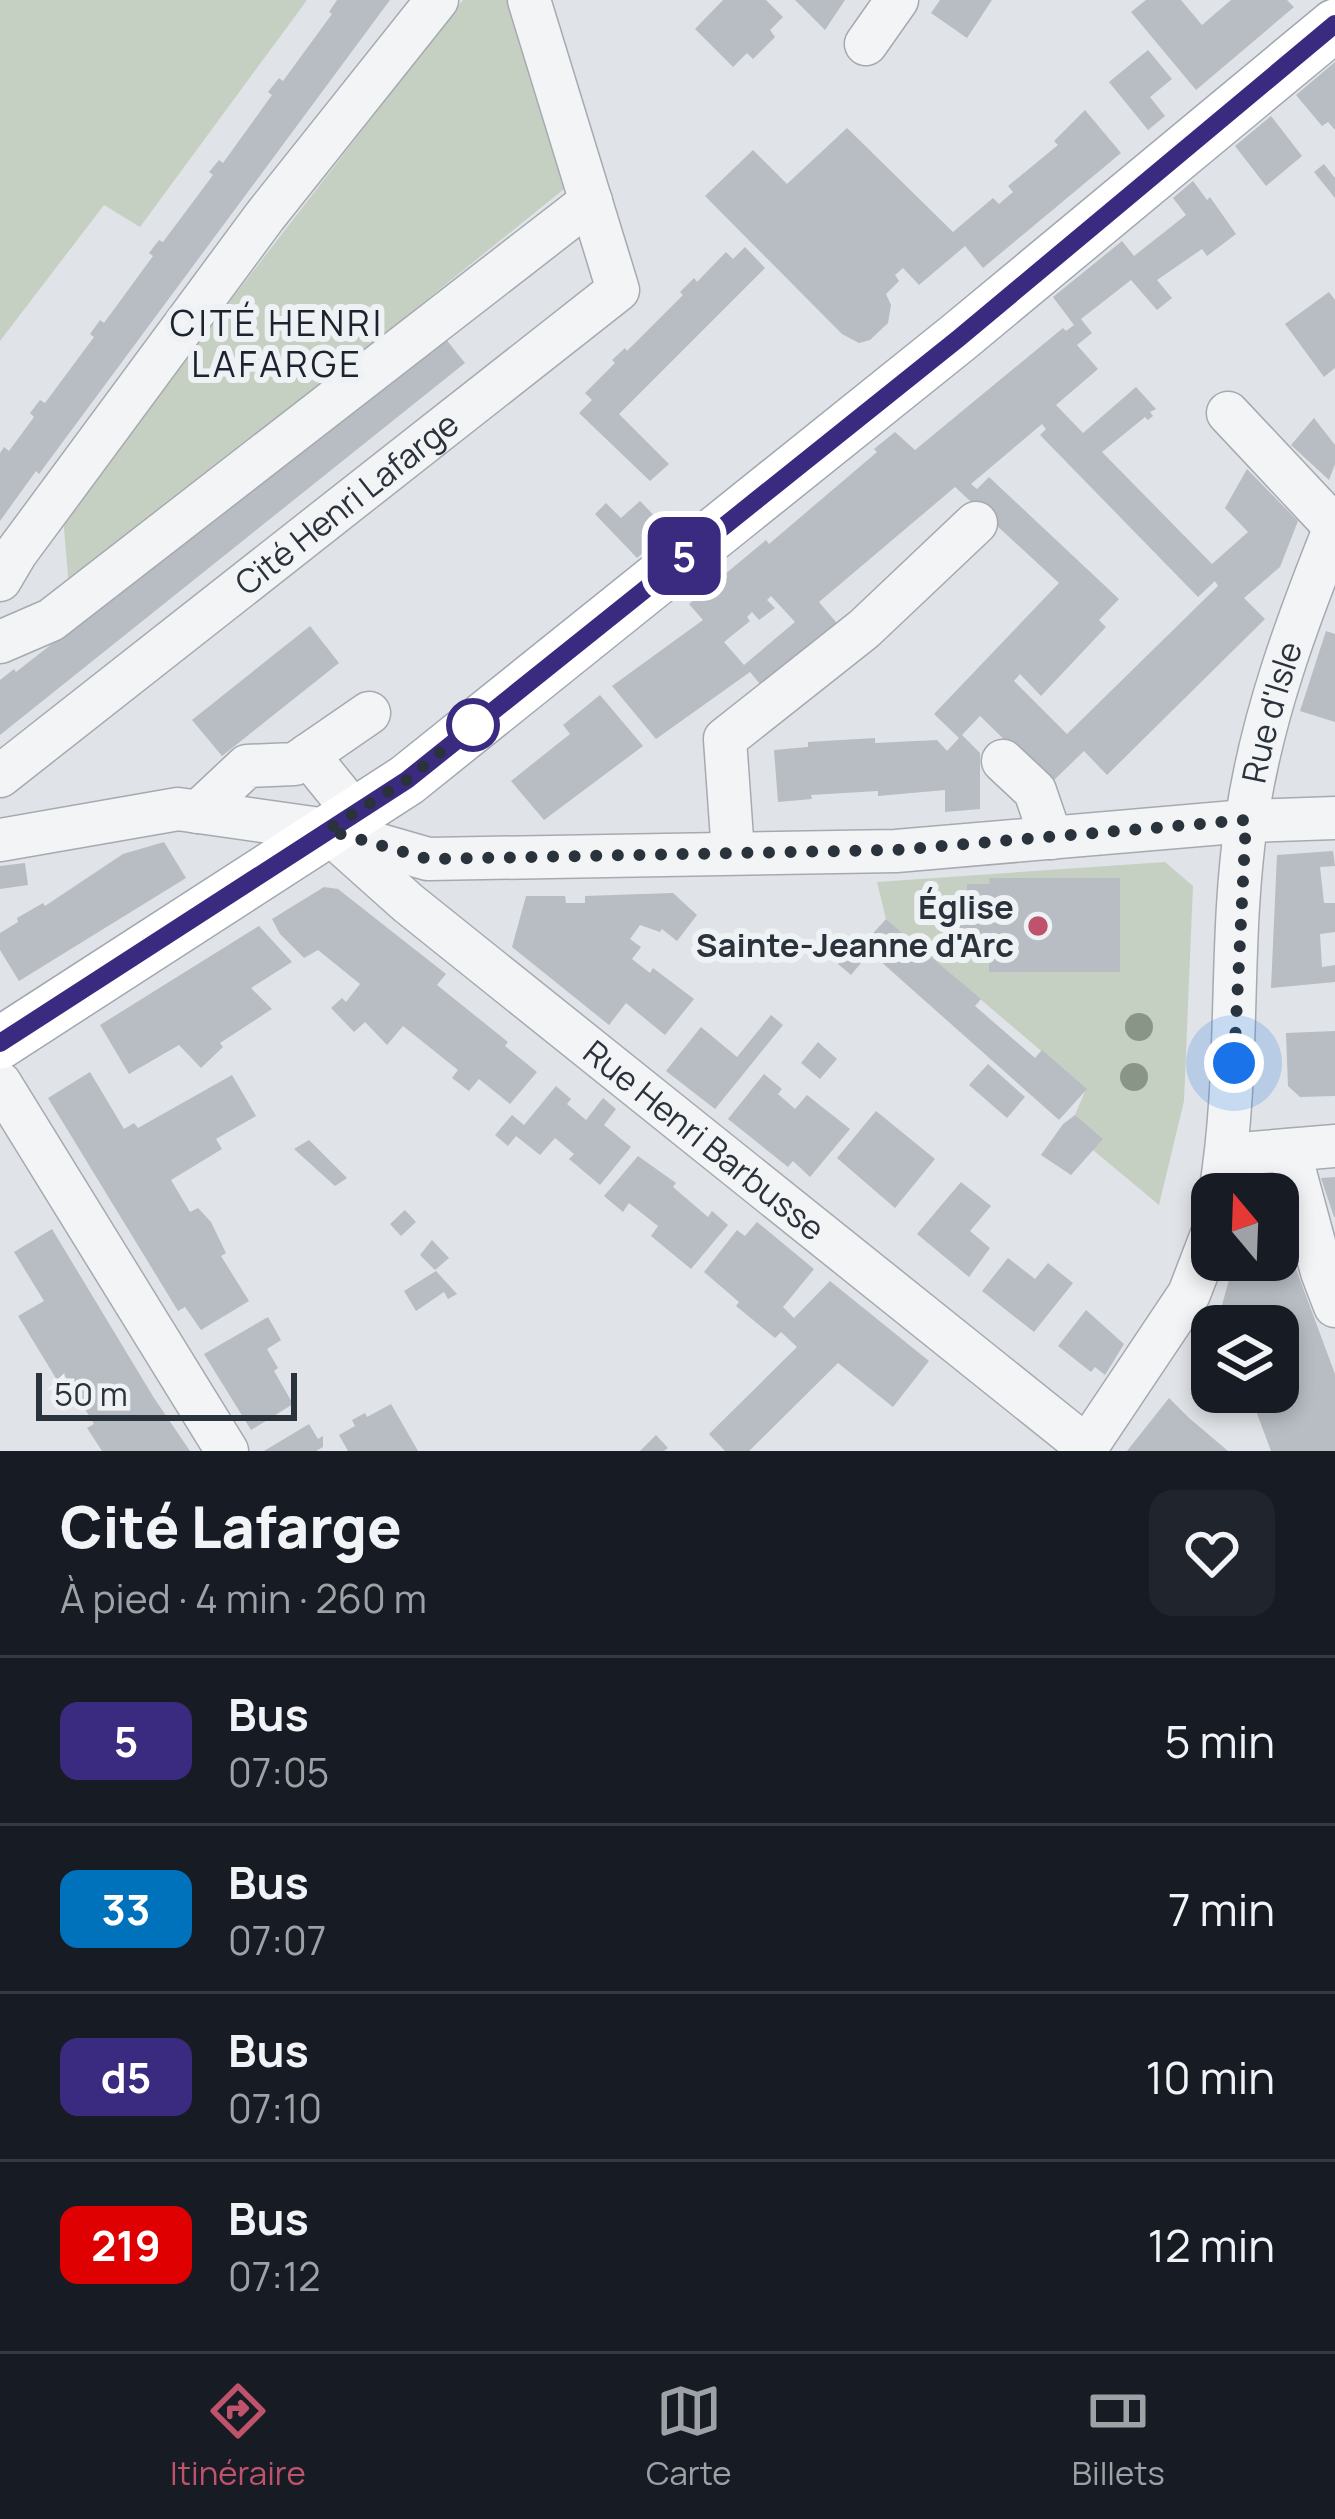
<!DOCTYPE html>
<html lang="fr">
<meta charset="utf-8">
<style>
body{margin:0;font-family:Manrope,sans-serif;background:#20242c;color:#f1f3f6;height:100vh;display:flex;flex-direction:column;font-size:45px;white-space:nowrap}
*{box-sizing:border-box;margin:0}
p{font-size:39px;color:#9ea1a6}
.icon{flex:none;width:66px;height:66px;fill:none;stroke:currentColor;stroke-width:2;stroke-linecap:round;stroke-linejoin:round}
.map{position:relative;height:1451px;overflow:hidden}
.side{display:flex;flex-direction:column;background:#171b24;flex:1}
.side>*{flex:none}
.badge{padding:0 24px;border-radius:18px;font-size:42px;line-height:78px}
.needle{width:78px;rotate:341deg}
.controls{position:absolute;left:1191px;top:1173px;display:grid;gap:24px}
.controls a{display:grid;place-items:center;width:108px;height:108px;border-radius:24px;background:#171b24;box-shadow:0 6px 18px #0003;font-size:60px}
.scale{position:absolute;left:36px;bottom:30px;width:261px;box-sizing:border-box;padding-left:12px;border:6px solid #2a323c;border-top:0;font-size:33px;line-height:42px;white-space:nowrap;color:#2a323c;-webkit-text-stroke:9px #eff2f5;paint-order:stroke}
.you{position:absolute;width:60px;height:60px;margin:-30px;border:9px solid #fff;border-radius:50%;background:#1a73e8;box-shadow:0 0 0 18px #1a73e833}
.map>.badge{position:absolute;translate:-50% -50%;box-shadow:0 0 0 6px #fff}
.round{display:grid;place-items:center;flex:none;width:126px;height:126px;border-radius:24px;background:#20242c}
.head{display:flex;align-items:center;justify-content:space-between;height:204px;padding:0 60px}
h1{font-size:57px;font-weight:800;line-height:90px}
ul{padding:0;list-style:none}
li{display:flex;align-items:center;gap:36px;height:168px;padding:0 60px;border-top:3px solid #363941}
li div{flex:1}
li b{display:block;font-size:45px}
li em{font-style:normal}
li .badge{min-width:132px;font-weight:700;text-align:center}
.dock{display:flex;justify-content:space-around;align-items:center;height:168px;border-top:3px solid #363941;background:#171b24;font-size:33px;color:#9ea1a6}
.dock a{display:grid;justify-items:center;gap:6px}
.dock .current{color:#be536b}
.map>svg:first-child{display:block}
.green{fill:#c6d0c2}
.building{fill:#b8bdc3;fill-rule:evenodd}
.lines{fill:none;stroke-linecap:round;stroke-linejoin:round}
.minor-casing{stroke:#a6aab0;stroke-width:45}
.major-casing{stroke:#a0a8b1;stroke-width:54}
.minor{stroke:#f2f4f6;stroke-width:42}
.major{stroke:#fff;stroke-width:51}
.tree{fill:#899587}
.line-casing{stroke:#fff;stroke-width:27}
.line{stroke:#3b2b80;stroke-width:18}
.walk{stroke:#2a323c;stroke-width:12;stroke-dasharray:0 21.6}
.stop-dot{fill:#fff;stroke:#3b2b80;stroke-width:6}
.poi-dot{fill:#be536b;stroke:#eff2f5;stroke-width:4.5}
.labels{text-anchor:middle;stroke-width:12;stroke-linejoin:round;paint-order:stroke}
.street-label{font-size:33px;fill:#2a323c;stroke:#eff2f5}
.poi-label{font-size:33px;font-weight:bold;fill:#2a323c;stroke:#eff2f5;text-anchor:end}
.neighbourhood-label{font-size:36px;letter-spacing:3px;fill:#1c232d;stroke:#eff2f5}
</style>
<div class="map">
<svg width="1335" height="1451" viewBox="0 0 1335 1451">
<rect width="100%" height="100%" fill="#e0e3e7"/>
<!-- green -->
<path class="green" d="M0,0H307L140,227L104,205L0,341Z
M463,0H510L569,185L69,588L63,517Z
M1165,862L1193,886L1184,1101L1159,1205L1093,1150L1075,1115L1086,1089L886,919L877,882Z"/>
<!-- building -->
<path class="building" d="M337,0H390L39,474L36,471L0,521V453L4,447L9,451L34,417L30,413L40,400L45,403L94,337L90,334L100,320L104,323L153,256L149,253L159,240L163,242L213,175L209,172L219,160L223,163L272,95L268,92L279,78L283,81L332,14L329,12Z
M723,0H766L783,17L770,30L775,37L753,59L747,53L733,67L695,29Z
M795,0H845L825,30Z
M940,0H992L967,38L931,13Z
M1146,0H1181L1202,25L1231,0H1287L1294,7L1196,90L1131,12Z
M1148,50L1172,79L1150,97L1165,116L1148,130L1109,82Z
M1335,62V130L1328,122L1322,126L1296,95Z
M1085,110L1121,153L983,268L965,246L919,285L903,268L895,275L899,281L886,294L891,305L888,323L870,340L859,343L842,334L705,196L753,150L787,184L847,128L953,232L993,198L999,204L1013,192L1008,186L1058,145L1054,141Z
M1271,116L1302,156L1266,186L1235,146Z
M1324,164L1335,178V198L1314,172Z
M1193,181L1207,200L1210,197L1236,234L1207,256L1202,249L1157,280L1172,298L1157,310L1131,280L1081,319L1092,333L1077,345L1098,369L1056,405L1083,433L1136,387L1156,409L1150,412L1153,416L1148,420L1145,417L1102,452L1212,564L1248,532L1225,508L1247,469L1292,515L1298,521L1280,567L1244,598L1265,619L1107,775L1084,751L1050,784L980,716L962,735L980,753V809L945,812V790L878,796V791L811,795L812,799L778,802L774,750L808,747V742L875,738V743L937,740L947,751L959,738L934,714L1059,583L955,487L819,602L841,628L765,690L750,672L656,739L612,686L703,620L689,604L766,540L769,544L877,452L874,449L895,432L915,450L1063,328L1066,331L1074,325L1053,297L1122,241L1134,256L1186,215L1173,198ZM1042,424L1046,429L1040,435L1198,597L1215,581L1218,586L1067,734L1014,681L1020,674L1041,696L1106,627L1099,620L1119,599L989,477L977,489L971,484ZM771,596L795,622L744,665L724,642L750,621L747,617L752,612L759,620L775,608L767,600Z
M745,247L765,268L619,414L669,464L650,481L579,413L592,400L585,393L615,363L612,360L625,348L627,351L683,295L680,292L694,278L697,282L726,252L733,259Z
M1329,292L1335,300V368L1324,377L1285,324Z
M440,332L465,363L0,735V680L14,669L16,672L80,622Z
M1314,418L1335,445V464L1329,480L1291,445Z
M640,501L669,531L637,558L595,514L606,503L621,518Z
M310,626L339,663L222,756L192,720Z
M1326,631L1335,634V722L1300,711Z
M600,695L643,746L544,820L511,781L570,734L563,725Z
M164,842L186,878L19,981L0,950V933L18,922L17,918L43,903L45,906L123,854Z
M1333,851L1335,866L1320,867L1324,903H1335V932L1320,934L1322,967L1335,965V982L1271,988L1277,855Z
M25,863L28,885L0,889V866Z
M989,878H1120V972H989V953H957V899H967V884H990Z
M324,887L338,889L446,974L437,985L508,1042L505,1046L537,1072L510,1104L479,1079L469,1091L452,1078L458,1070L403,1026L387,1045L365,1022L354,1032L331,1008L342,998L346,1002L360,984L318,950L304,958L280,934L272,919Z
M673,893L697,915L677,941L662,929L660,932L640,925L630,939L641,947L632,959L650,973L653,968L694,999L665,1035L626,1003L609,1025L512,947L526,896H565L566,903H585V896Z
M886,919L981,999L975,1006L1035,1058L1042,1050L1087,1089L1059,1120L870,952L851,975L838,964L860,933L867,940Z
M259,926L292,962L251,988L272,1009L220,1043L223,1047L201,1068L179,1045L129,1074L100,1025Z
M771,1015L783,1025L715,1109L666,1071L701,1027L737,1057Z
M1335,1031V1096L1300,1097L1288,1086L1286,1033Z
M818,1042L837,1059L820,1079L801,1063Z
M988,1064L1025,1097L1007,1118L969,1085Z
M90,1072L124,1129L134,1123L138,1128L232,1075L256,1116L216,1139L222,1149L171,1180L190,1212L198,1208L211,1222L226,1253L221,1256L249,1301L201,1330L185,1307L178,1311L48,1098Z
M764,1074L782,1089L778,1094L795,1109L807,1095L850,1129L810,1177L793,1161L788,1167L728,1119Z
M556,1086L571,1099L567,1104L586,1120L603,1098L616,1109L604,1125L631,1147L600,1185L569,1159L574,1154L555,1138L540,1155L516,1136L508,1146L495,1135L512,1115L524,1125Z
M876,1111L935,1159L895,1208L837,1158Z
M1075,1115L1103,1139L1071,1175L1041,1155L1063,1124Z
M309,1140L347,1178L335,1186L294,1149Z
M638,1156L676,1183L673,1187L708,1217L712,1211L728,1225L691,1269L651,1236L658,1226L629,1203L623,1212L604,1196Z
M1335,1177V1217H1334L1321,1178Z
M961,1182L991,1206L970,1231L990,1248L969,1277L917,1234Z
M405,1210L416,1222L401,1236L390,1224Z
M757,1222L814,1269L783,1307L794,1318L830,1281L929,1361L893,1407L838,1363L749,1451H725L709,1434L797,1347L781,1332L775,1338L736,1306L739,1302L704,1272L737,1230L745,1236Z
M52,1229L154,1398L190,1451H102L87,1428L94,1424L65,1376L57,1380L18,1316L44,1301L14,1252Z
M432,1240L449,1258L435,1270L420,1255Z
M1289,1250L1335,1374V1451H1271L1249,1392H1278V1326H1223L1219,1316L1232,1269L1250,1263L1278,1260V1255Z
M1008,1258L1035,1279L1048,1263L1073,1283L1034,1332L982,1291Z
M436,1271L457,1294L448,1299L444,1292L416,1311L404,1291Z
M1086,1310L1124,1344L1105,1375L1095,1367L1091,1372L1058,1346Z
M268,1317L281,1340L267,1349L278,1368L274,1371L293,1404L251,1430L204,1354Z
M1209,1359L1212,1366V1398L1199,1363Z
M1169,1398L1189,1418L1228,1451H1127Z
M391,1404L418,1451H348L339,1435L355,1426L352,1420L365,1413L367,1417Z
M309,1424L318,1439L323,1436V1447L316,1451H264Z
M656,1435L668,1448L664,1451H640Z"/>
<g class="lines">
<!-- minor casing -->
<g class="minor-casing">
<g id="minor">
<path d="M866,44L897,0"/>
<path d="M1228,413L1335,527"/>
<path d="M0,580L16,553L265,216L437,0"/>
<path d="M0,642L51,620L591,201"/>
<path d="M308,755L355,813"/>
<path d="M1003,761L1035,791L1051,838"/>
<path id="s1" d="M0,776L618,290L529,0"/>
<path d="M198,812L247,766L295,764L369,713"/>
<path id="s2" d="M333,836L408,903L1087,1447"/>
<path d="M0,840L178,809L327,830L428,859L896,851L1246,821L1335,818"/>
<path d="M733,853L725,739L864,629L976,523"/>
<path d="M0,1083L227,1451"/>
<path d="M1289,1150L1322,1272L1335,1306"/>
<path d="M1227,1155L1335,1146"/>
<path id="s3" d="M1220,1194C1241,1069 1228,942 1247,817C1262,716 1297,622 1335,527"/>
<path d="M1084,1451L1189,1294L1212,1234"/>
</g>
</g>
<!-- major casing -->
<g class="major-casing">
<path id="major" d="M0,1043L407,780L959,337L1335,25"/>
</g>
<!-- minor -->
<use href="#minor" class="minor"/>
<!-- major -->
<use href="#major" class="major"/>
</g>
<!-- trees -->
<g class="tree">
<circle cx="1139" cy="1027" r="14"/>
<circle cx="1134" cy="1077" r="14"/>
</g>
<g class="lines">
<!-- line casing -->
<g class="line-casing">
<path id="line" d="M0,1043L407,780L959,338L1335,24"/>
</g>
<!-- line -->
<use href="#line" class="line"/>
<!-- walk -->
<path class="walk" d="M473,725L407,780L327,830L428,859L896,850L1246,820L1234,1063"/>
</g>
<!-- markers -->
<circle class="stop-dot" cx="473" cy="725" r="24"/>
<circle class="poi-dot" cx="1038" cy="926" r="12"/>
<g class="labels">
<!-- street labels -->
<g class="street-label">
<text dy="12" stroke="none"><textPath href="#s1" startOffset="441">Cité Henri Lafarge</textPath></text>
<text dy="12" stroke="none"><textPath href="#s3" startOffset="486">Rue d'Isle</textPath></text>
<text dy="12" stroke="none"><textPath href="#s2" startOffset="480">Rue Henri Barbusse</textPath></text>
</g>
<!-- poi labels -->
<g class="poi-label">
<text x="1014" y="919">Église<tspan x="1014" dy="38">Sainte-Jeanne d'Arc</tspan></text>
</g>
<!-- neighbourhood labels -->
<g class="neighbourhood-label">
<text x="277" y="336">CITÉ HENRI<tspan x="277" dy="41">LAFARGE</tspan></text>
</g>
</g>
</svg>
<div class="controls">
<a><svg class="needle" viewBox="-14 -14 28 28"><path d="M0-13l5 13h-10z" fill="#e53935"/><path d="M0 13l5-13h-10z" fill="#9ea1a6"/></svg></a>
<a><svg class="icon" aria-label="layers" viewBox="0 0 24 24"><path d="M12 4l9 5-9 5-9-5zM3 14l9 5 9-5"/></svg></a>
</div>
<div class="scale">50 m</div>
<div class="you" style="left:1234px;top:1063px"></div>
<b class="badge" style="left:684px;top:556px;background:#3b2b80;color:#fff">5</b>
</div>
<section class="side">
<div class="head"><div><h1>Cité Lafarge</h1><p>À pied · 4 min · 260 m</p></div><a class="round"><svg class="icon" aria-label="heart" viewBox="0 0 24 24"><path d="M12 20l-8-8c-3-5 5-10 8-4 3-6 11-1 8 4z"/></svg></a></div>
<ul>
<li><span class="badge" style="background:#3b2b80;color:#fff">5</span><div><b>Bus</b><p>07:05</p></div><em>5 min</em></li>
<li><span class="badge" style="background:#0072bc;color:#fff">33</span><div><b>Bus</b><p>07:07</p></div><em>7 min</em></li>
<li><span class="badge" style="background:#3b2b80;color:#fff">d5</span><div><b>Bus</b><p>07:10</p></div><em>10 min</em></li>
<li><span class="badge" style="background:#df0101;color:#fff">219</span><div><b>Bus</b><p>07:12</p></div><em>12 min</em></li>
</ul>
</section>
<nav class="dock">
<a class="current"><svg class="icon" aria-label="directions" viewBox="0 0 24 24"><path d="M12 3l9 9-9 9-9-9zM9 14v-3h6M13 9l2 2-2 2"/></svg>Itinéraire</a>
<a><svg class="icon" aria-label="map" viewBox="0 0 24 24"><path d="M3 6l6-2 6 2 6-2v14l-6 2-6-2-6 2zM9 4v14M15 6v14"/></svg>Carte</a>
<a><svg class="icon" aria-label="tickets" viewBox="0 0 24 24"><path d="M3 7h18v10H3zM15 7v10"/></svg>Billets</a>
</nav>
